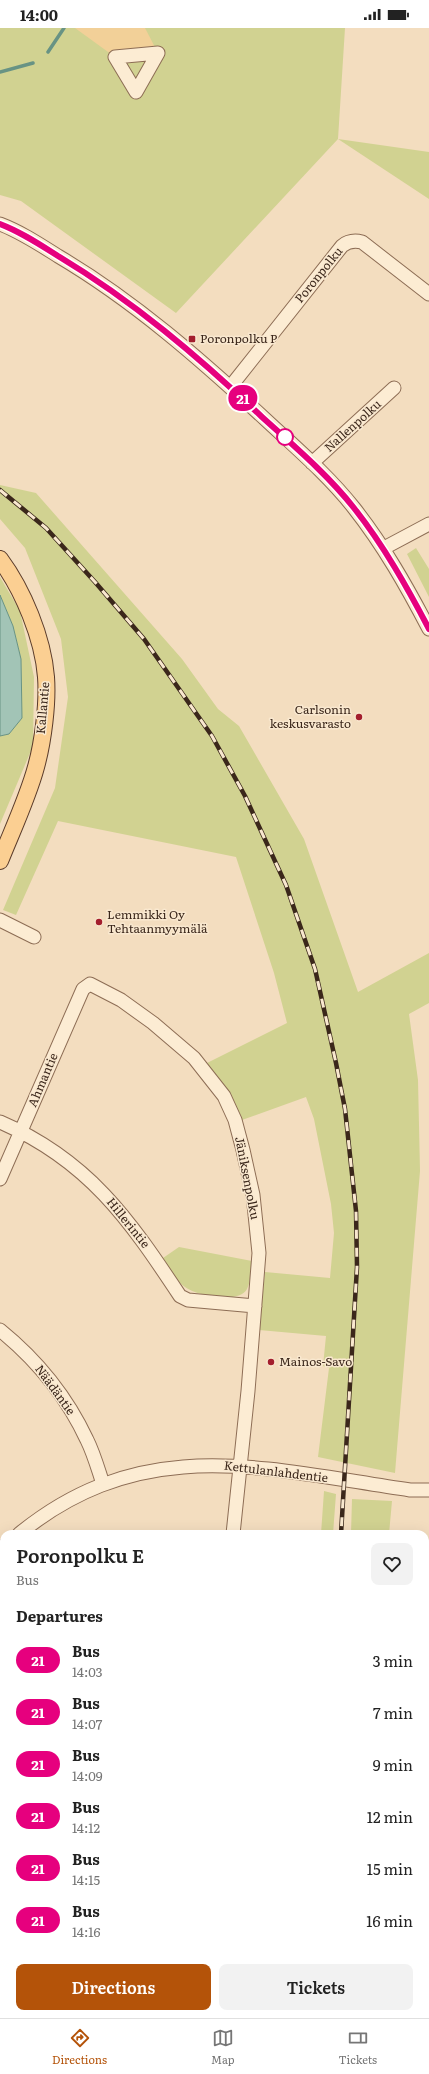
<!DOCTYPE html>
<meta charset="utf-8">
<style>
body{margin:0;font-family:Literata,serif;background:#f2f2f2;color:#222;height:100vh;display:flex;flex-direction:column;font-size:15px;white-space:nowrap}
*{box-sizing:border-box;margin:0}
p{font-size:13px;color:#767676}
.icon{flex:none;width:22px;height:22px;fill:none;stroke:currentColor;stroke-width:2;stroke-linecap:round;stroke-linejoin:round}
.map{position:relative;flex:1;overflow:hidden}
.panel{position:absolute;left:0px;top:1502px;width:429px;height:488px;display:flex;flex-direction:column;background:#fff;border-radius:12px 12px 0 0;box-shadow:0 4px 16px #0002}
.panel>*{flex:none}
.badge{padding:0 8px;border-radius:13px;font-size:14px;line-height:26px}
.map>.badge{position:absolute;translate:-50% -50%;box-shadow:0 0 0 2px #fff}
h2{padding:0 16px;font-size:15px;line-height:36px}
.round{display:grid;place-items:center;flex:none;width:42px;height:42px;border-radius:8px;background:#f2f2f2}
.summary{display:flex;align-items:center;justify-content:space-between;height:68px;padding:0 16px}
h1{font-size:19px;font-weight:600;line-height:30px}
.cta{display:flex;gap:8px;margin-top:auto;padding:8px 16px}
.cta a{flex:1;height:46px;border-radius:8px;background:#b45309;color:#fff;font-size:16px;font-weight:600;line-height:46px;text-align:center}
.cta a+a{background:#f2f2f2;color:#222}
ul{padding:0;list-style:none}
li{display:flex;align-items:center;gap:12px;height:52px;padding:0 16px}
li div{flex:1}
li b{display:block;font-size:15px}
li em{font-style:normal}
li .badge{min-width:44px;font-weight:700;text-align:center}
.status{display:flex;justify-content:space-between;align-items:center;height:28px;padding:0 20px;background:#fff;direction:ltr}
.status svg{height:11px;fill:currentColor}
.menu{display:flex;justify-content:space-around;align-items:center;height:56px;border-top:1px solid #e0e0e0;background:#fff;font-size:11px;color:#767676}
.menu a{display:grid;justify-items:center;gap:2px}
.menu .selected{color:#b45309}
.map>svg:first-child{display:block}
.green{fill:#d1d291}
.sand{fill:#f2d098}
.water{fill:#a2c4b6;stroke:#689384}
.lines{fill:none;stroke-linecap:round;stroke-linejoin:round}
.stream{stroke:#689384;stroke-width:3.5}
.minor-casing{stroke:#8d6d55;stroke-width:15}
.major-casing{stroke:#5a3b2a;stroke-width:18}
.minor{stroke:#fcecd3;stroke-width:13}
.major{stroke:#fbcf92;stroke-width:16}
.rail-casing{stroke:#3b271b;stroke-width:4.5}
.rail{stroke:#f9e8cf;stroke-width:3;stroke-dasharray:9;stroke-linecap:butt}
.line-casing{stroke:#fff;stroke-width:9}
.line{stroke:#e6007e;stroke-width:6}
.poi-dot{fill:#a31e2d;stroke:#f9e8cf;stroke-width:1.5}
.stop-dot{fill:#fff;stroke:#e6007e;stroke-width:2}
.labels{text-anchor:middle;stroke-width:3;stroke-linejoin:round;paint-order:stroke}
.street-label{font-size:12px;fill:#3b271b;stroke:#f9e8cf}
.poi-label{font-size:12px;fill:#3b271b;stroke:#f9e8cf;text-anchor:start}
</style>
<div class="status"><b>14:00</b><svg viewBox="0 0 49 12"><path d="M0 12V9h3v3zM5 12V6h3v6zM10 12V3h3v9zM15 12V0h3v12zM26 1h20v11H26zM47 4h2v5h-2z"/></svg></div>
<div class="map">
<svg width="429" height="1990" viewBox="0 0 429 1990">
<rect width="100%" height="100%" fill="#f3ddbf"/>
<!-- green -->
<path class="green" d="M0,0H345L338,111L429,124V171L338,111L176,285L21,173L0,167Z
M0,457L36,465L182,631L218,681L239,698L304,811L358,964L429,925V975L409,986L418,1052L420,1143L395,1445L318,1429L329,1340L323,1338L326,1308L259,1302L265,1244L330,1250L334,1205L331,1176L314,1091L306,1069L242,1092L227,1062L207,1035L287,995L274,945L236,829L58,793L16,887L3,882L55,760L68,669L61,611L25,520L0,491Z
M416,520L429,541V569L407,526Z
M0,549L20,583L34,649L33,718L0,796V708L9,706L22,690L21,631L13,598L0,567Z
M179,1219L252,1233C251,1241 251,1253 247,1261C240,1276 197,1268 185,1259C176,1253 169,1239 163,1230Z
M324,1463L336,1466L333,1506H321Z
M352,1471L392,1473L389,1506H351Z
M0,1781L4,1790V1858L0,1854Z
M125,1986H194L207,1990H123Z
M285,1986H329L330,1990H281Z"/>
<!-- sand -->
<path class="sand" d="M75,0H145L158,25L115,29Z"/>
<!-- water -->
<path class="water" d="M0,567L13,598L21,631L22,690L9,706L0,708Z"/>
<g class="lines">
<!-- stream -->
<path class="stream" d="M48,24L64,0
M0,44L33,35"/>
<!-- minor casing -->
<g class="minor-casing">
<path id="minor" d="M158,25L136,64L115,29Z
M0,196C21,204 39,216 58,228C134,273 200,331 265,391C295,419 328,447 354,480C384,518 407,559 429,601
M231,358L342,218C348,213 354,212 362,214L429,266
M312,435L394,360
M384,520L429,496
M0,892L34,909
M0,1094C88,1132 129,1191 180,1268L188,1272L255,1278
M0,1151L83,961L90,956L121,972L153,995L194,1030L224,1068L235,1092L243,1122L253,1167L259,1225L248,1363L233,1506
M0,1302C37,1332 67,1369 87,1412C94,1426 98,1441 103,1456
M19,1506C144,1404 265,1441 410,1462H429
M0,1521L4,1518
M0,1594L4,1603
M425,1800L429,1796
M115,1990L117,1986"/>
</g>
<!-- major casing -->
<g class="major-casing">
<path id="major" d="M0,531C23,562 43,610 46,649C48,675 43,714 36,739C28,769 12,803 0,833"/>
</g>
<!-- minor -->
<use href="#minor" class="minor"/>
<!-- major -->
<use href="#major" class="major"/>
<!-- rail casing -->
<g class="rail-casing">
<path id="rail" d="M0,462L46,500L95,554L144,611L212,708L245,768L286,857L315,941L336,1035L345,1081L356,1183L357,1239L341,1506
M355,1986V1990"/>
</g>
<!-- rail -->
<use href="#rail" class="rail"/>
</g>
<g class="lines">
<!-- line casing -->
<g class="line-casing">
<path id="line" d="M0,196C21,204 39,216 58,228C133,273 199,329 262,389C294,418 328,447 354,480C384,518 407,559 429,601"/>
</g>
<!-- line -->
<use href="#line" class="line"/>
</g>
<!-- markers -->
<g class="poi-dot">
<rect x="188" y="307" width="8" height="8" rx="2"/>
<circle cx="359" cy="689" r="4"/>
<circle cx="99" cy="894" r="4"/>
<circle cx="271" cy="1334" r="4"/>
</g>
<circle class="stop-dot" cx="285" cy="409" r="8"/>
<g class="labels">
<!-- street labels -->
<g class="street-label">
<text transform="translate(319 247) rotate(-51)" y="4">Poronpolku</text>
<text transform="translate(353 398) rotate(-42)" y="4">Nallenpolku</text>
<text transform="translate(43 680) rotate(-85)" y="4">Kallantie</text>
<text transform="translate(43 1052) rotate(-67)" y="4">Ahmantie</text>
<text transform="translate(247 1150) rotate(79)" y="4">Jäniksenpolku</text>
<text transform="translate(128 1195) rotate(51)" y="4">Hillerintie</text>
<text transform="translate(55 1362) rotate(54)" y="4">Näädäntie</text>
<text transform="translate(276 1444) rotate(7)" y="4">Kettulanlahdentie</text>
</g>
<!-- poi labels -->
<g class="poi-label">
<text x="200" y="315">Poronpolku P</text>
<text x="351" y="686" text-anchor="end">Carlsonin<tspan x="351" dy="14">keskusvarasto</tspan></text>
<text x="107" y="891">Lemmikki Oy<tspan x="107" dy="14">Tehtaanmyymälä</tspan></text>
<text x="279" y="1338">Mainos-Savo</text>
</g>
</g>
</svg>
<b class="badge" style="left:243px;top:370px;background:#e6007e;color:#fff">21</b>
<section class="panel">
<div class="summary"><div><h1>Poronpolku E</h1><p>Bus</p></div><a class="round"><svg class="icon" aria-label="heart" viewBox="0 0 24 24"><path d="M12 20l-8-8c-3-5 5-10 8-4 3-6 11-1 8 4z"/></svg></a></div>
<h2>Departures</h2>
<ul>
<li><span class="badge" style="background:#e6007e;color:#fff">21</span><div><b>Bus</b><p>14:03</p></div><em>3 min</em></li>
<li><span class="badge" style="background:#e6007e;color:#fff">21</span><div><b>Bus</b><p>14:07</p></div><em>7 min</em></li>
<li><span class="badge" style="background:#e6007e;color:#fff">21</span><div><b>Bus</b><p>14:09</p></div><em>9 min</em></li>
<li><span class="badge" style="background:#e6007e;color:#fff">21</span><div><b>Bus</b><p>14:12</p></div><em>12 min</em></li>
<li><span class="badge" style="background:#e6007e;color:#fff">21</span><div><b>Bus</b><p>14:15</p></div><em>15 min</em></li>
<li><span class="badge" style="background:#e6007e;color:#fff">21</span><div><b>Bus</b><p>14:16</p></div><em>16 min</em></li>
</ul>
<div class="cta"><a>Directions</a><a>Tickets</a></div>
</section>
</div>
<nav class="menu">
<a class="selected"><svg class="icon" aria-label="directions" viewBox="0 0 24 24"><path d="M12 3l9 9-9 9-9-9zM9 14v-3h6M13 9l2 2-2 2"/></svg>Directions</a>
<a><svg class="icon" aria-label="map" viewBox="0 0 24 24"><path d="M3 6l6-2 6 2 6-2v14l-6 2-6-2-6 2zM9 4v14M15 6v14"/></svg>Map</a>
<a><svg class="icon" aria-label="tickets" viewBox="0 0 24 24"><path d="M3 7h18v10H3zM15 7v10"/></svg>Tickets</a>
</nav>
